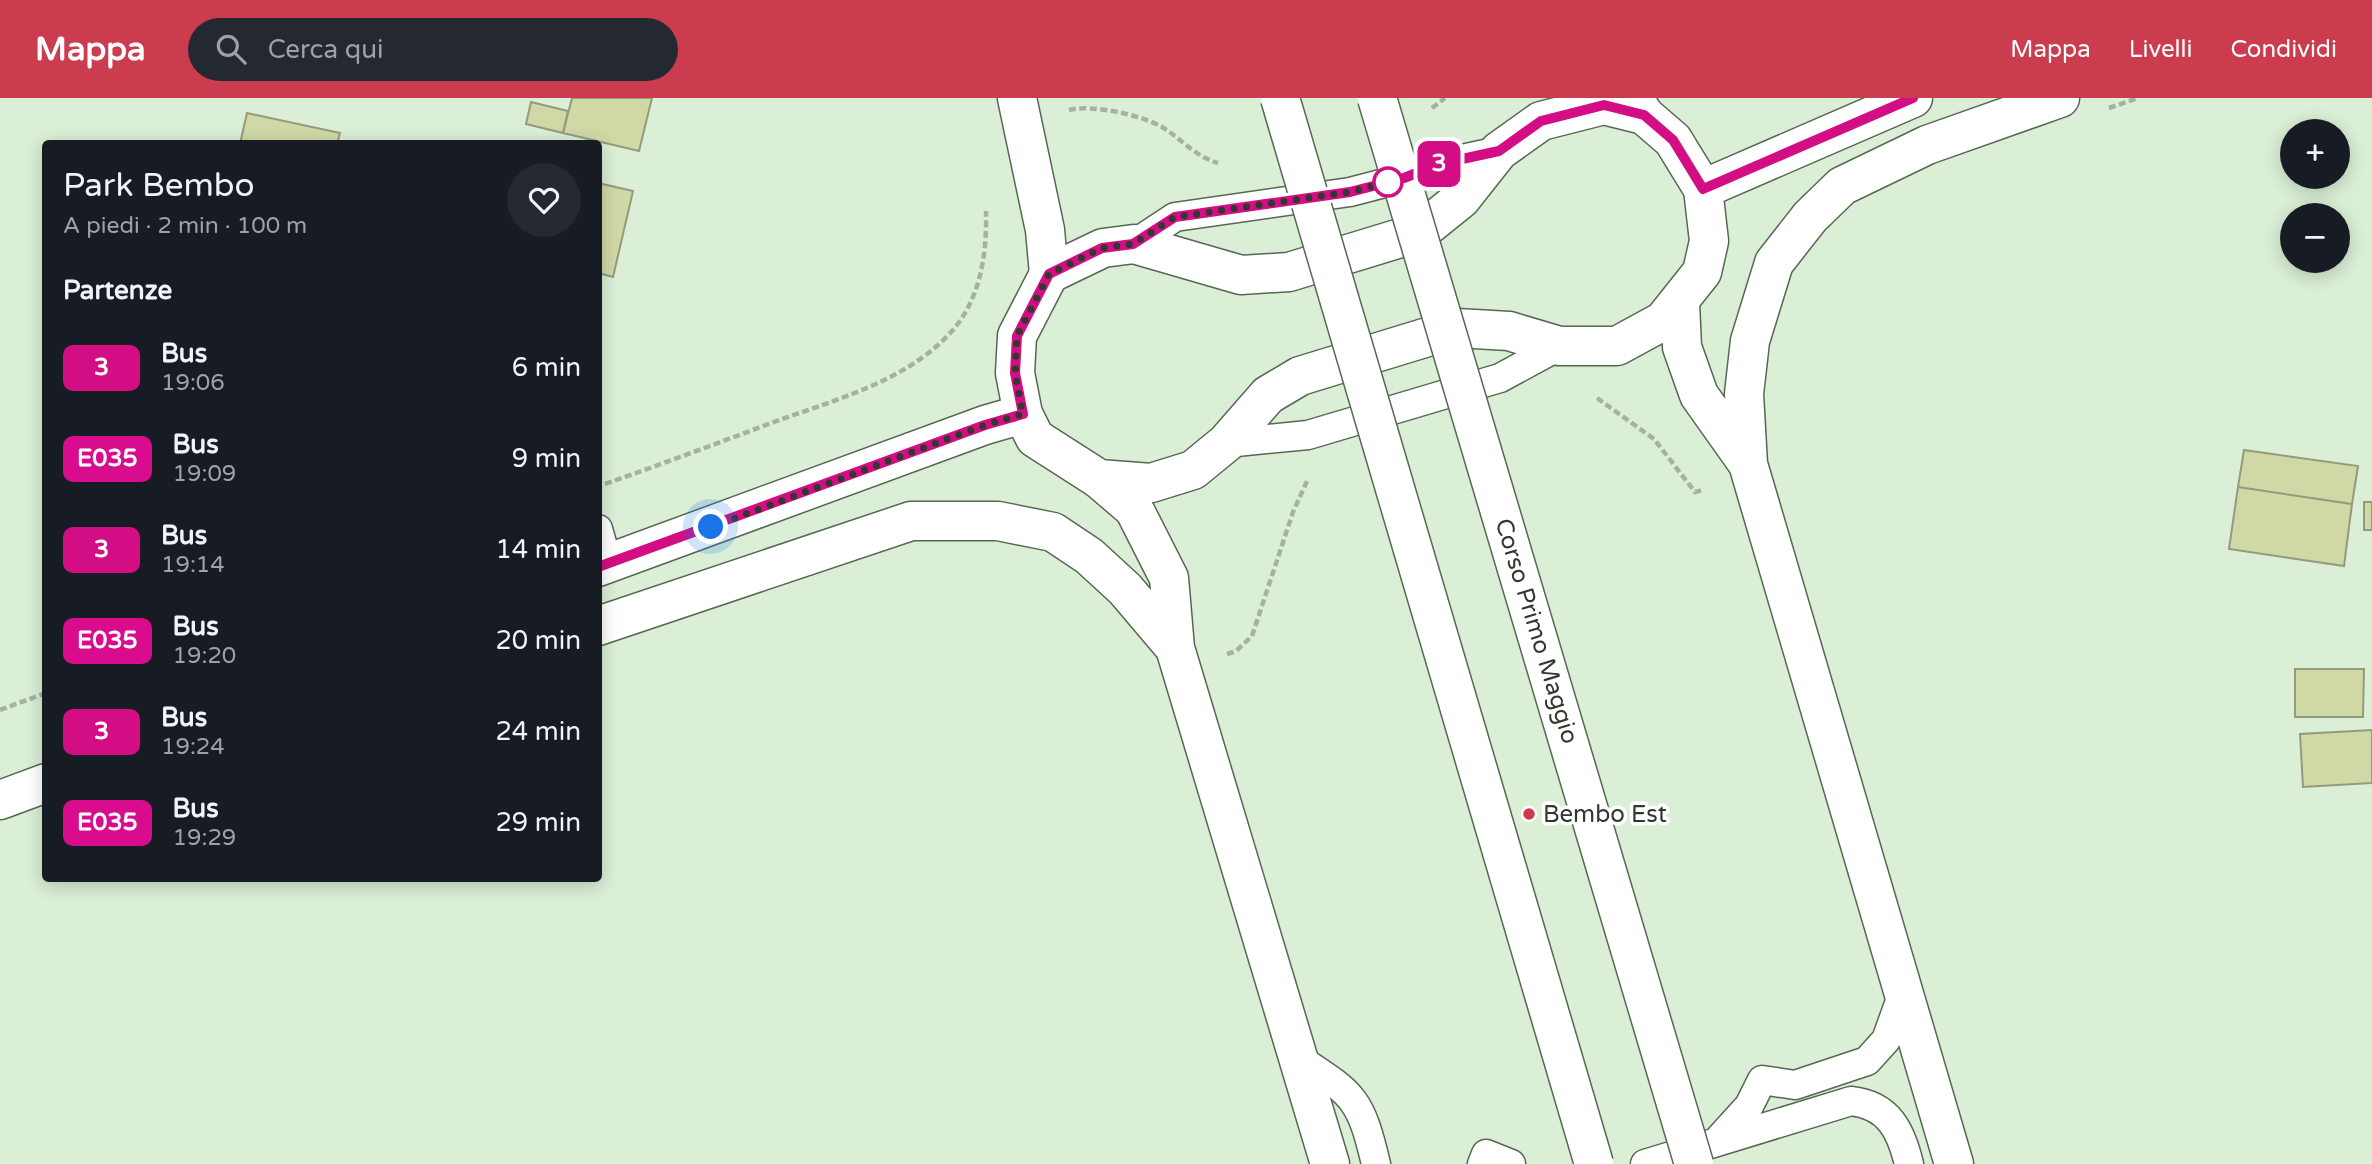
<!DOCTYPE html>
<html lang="it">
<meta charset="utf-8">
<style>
body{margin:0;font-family:"Varela Round",sans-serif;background:#242831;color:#f1f3f6;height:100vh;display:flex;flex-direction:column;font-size:26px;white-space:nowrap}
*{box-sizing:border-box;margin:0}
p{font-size:23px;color:#9ea1a6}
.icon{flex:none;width:38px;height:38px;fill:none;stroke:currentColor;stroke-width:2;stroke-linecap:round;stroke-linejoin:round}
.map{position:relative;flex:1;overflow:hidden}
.side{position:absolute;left:42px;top:42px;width:560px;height:742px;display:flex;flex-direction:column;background:#171b24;border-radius:7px;box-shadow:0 4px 18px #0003}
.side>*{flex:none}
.badge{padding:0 14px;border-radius:10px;font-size:24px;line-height:46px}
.fabs{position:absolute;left:2280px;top:21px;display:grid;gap:14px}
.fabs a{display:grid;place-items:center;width:70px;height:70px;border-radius:50%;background:#171b24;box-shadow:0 4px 18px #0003;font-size:35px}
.you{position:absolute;width:35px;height:35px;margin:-18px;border:5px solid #fff;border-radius:50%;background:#1a73e8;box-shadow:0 0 0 10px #1a73e833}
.map>.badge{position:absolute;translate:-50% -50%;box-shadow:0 0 0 4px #fff}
h2{padding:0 21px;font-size:26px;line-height:63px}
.round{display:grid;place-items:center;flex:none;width:74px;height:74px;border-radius:37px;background:#242831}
.head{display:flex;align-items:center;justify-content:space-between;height:119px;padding:0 21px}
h1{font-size:33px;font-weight:600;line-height:52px}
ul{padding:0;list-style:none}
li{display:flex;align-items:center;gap:21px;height:91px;padding:0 21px}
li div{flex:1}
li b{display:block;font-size:26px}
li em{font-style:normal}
li .badge{min-width:77px;font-weight:700;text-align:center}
header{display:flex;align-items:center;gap:42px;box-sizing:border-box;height:98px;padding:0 35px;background:#cc3c4f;color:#fff}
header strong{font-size:33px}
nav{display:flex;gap:38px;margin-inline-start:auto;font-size:24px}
.search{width:490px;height:63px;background:#242831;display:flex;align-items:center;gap:18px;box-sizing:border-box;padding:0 24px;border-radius:38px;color:#9ea1a6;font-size:26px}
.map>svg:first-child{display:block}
.building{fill:#d0d8a6;stroke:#959a7e;stroke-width:2}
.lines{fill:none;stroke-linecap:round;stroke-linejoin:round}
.service-casing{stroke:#566853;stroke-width:31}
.secondary-casing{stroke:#566853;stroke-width:41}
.trunk-casing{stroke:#566853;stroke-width:41}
.path{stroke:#a2b39f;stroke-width:4.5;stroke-dasharray:7 3.5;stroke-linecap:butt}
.service{stroke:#fff;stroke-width:28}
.secondary{stroke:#fff;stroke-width:38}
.trunk{stroke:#fff;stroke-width:38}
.trunk-bridge-casing{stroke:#566853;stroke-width:41;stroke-linecap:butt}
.trunk-bridge{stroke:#fff;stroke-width:38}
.line-casing{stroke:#fff;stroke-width:16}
.line{stroke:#d30d84;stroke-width:10}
.walk{stroke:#31392f;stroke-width:7;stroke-dasharray:0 12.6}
.stop-dot{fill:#fff;stroke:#d30d84;stroke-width:3.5}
.poi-dot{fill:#cc3c4f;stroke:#fff;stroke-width:2.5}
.labels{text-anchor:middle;stroke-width:7;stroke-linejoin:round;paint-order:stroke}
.street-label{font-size:24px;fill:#31392f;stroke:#fff}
.poi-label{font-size:24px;fill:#31392f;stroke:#fff;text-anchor:start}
</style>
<header>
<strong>Mappa</strong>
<div class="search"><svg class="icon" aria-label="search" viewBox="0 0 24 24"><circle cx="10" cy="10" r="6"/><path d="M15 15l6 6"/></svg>Cerca qui</div>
<nav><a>Mappa</a><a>Livelli</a><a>Condividi</a></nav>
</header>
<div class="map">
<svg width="2372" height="1066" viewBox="0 0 2372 1066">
<rect width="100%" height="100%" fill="#daefd6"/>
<!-- building -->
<path class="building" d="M572,0H652L639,53L563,35Z
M531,4L568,13L563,35L526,26Z
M247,15L340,35L337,46H240Z
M598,85L633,93L613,179L598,175Z
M2244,352L2358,368L2352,406L2238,389Z
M2238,389L2352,406L2344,468L2229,451Z
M2364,404H2372V432H2364Z
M2295,571H2364L2363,619H2295Z
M2372,632V685L2303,689L2300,636Z"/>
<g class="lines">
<!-- service casing -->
<g class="service-casing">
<path id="service" d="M1134,146L1175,119L1350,94L1404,80L1439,66L1499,53
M1226,345L1308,337L1500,280L1559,248
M598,431L608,466
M1298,960C1354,997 1360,999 1376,1066
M1719,1041L1749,1008L1762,982L1795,987L1867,963L1886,942L1904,892
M1482,1066L1486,1056L1511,1066
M1645,1066L1851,1003C1889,1007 1901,1033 1909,1066"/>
</g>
<!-- secondary casing -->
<g class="secondary-casing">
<path id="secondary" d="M1604,7L1644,17L1673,42L1703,91L1709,143L1702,174L1663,223L1617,248H1559L1509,233L1457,230L1300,278L1268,297L1226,345L1193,372L1151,385L1099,381L1035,340L1023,316L1015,275L1017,238L1049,176L1103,150L1134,146L1241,177L1289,174L1420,134L1461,101L1499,53L1541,23Z
M1703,91L1913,0
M598,469L985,327L1023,316
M0,702L46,685"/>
</g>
<!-- trunk casing -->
<g class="trunk-casing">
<path id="trunk" d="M1017,0L1045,132L1049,176
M1634,0L1644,17
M1680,205L1682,249L1699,297L1748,366
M1099,381L1134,411L1169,480L1175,550L1330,1066
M598,528L911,423H998L1053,434L1089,458L1125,491L1175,550
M1954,1066L1748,366L1744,296L1750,243L1774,165L1810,119L1842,88L1927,47L2060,0"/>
</g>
<!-- path -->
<path class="path" d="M1432,10L1445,0
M2109,10L2138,0
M1069,12C1091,6 1142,17 1162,29C1182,41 1194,58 1218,65
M1597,300L1654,341L1695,394L1703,392
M605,386C662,366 718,345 774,324C834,302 908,283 952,233C981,200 987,155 986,113
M1227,556L1236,553L1252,538L1293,414L1308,381
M0,612L46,595"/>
<!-- service -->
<use href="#service" class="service"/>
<!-- secondary -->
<use href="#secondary" class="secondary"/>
<!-- trunk -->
<use href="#trunk" class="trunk"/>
<!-- trunk-bridge casing -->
<g class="trunk-bridge-casing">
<path id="trunk-bridge" d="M1280,0L1594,1066
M1377,0L1694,1066"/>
</g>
<!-- trunk-bridge -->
<use href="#trunk-bridge" class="trunk-bridge"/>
</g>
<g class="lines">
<!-- line casing -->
<g class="line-casing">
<path id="line" d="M598,469L985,327L1023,316L1015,275L1017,238L1049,176L1102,150L1133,146L1175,119L1350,94L1404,80L1439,66L1499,53L1541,23L1604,7L1644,17L1673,42L1703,91L1913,0"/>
</g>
<!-- line -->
<use href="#line" class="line"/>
<!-- walk -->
<path class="walk" d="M711,429L985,327L1023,316L1015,275L1017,238L1049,176L1102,150L1133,146L1175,119L1350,94L1388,84"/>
</g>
<!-- markers -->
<circle class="stop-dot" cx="1388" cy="84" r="14"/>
<circle class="poi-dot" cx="1529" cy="716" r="7"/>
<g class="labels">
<!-- street labels -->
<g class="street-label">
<text transform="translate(1537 533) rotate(73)" y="8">Corso Primo Maggio</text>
</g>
<!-- poi labels -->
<g class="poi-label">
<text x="1543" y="724">Bembo Est</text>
</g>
</g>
</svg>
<div class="fabs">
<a>+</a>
<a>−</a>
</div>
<div class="you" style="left:711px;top:429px"></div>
<b class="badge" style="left:1439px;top:66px;background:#d30d84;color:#fff">3</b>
<section class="side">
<div class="head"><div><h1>Park Bembo</h1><p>A piedi · 2 min · 100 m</p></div><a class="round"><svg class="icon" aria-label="heart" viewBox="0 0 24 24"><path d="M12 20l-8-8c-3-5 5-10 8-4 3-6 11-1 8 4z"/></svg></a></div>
<h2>Partenze</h2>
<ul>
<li><span class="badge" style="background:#d30d84;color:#fff">3</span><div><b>Bus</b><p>19:06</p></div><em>6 min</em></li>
<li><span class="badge" style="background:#d80c8c;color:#fff">E035</span><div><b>Bus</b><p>19:09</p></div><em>9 min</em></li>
<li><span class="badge" style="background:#d30d84;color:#fff">3</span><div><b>Bus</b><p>19:14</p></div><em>14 min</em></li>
<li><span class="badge" style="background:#d80c8c;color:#fff">E035</span><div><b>Bus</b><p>19:20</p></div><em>20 min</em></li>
<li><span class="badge" style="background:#d30d84;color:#fff">3</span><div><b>Bus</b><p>19:24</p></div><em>24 min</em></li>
<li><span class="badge" style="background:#d80c8c;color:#fff">E035</span><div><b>Bus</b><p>19:29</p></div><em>29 min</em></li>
</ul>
</section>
</div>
